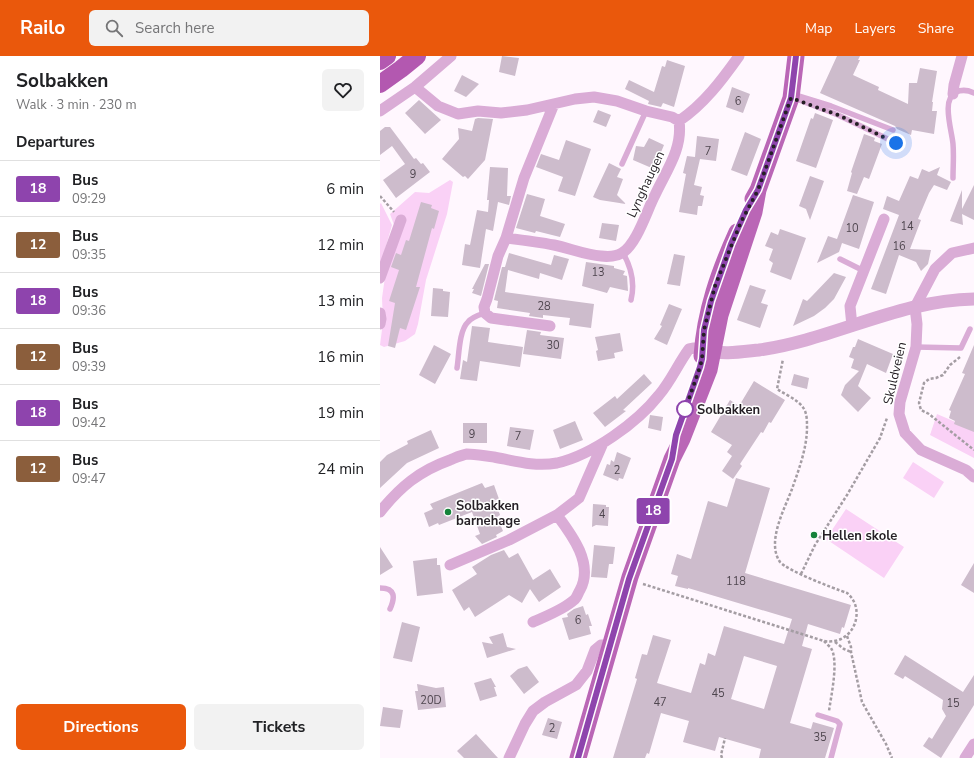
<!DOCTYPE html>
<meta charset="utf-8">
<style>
body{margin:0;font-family:"Nunito Sans",sans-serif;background:#f2f2f2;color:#202124;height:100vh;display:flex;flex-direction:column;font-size:15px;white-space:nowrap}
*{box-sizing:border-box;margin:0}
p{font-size:13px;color:#757577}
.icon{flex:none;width:22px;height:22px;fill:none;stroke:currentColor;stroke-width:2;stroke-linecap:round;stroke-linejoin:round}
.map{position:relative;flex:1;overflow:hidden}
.drawer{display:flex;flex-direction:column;background:#fff;width:380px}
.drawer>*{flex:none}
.badge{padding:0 8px;border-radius:3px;font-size:14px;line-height:26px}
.you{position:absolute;width:20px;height:20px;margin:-10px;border:3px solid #fff;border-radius:50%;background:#1a73e8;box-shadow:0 0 0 6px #1a73e833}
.map>.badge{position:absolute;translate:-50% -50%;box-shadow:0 0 0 2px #fff}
h2{padding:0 16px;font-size:15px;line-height:36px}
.round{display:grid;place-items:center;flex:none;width:42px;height:42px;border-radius:6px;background:#f2f2f2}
.summary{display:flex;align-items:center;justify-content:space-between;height:68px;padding:0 16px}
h1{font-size:19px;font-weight:700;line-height:30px}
.action{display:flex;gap:8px;margin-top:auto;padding:8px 16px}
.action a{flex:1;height:46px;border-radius:6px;background:#ea580c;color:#fff;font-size:16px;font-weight:700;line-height:46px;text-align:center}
.action a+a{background:#f2f2f2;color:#202124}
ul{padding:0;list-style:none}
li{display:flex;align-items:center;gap:12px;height:56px;padding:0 16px;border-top:1px solid #e0e0e0}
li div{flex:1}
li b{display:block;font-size:15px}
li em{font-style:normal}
li .badge{min-width:44px;font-weight:700;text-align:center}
header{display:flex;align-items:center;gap:24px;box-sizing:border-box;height:56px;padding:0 20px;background:#ea580c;color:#fff}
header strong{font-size:19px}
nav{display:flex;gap:22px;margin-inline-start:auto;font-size:14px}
.search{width:280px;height:36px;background:#f2f2f2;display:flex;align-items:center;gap:10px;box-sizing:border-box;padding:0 14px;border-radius:6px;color:#757577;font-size:15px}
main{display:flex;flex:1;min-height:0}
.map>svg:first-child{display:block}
.green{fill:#fad1f6}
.building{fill:#cdbccc;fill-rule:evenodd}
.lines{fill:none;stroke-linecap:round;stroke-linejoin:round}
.path{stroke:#a49da3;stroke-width:2.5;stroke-dasharray:3 2;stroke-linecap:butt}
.service{stroke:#daacd6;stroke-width:5.5}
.minor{stroke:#daacd6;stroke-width:11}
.tertiary{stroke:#daacd6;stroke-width:13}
.primary{stroke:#ba66b6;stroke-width:17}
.trunk{stroke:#b358b0;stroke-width:18}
.line-casing{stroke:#fff;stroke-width:9}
.line{stroke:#8e44ad;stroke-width:6}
.walk{stroke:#251f25;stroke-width:4;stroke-dasharray:0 7.2}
.stop-dot{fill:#fff;stroke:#8e44ad;stroke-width:2}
.poi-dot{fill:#15833a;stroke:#fff;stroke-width:1.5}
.labels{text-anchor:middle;stroke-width:3;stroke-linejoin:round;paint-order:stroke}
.number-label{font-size:11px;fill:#4f464f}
.street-label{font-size:13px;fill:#251f25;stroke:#fff}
.stop-label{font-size:13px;font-weight:bold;fill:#251f25;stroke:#fff;text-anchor:start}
.poi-label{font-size:13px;font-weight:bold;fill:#251f25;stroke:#fff;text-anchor:start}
</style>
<header>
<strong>Railo</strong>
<div class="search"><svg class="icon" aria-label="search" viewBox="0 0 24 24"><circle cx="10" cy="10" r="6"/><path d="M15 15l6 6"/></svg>Search here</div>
<nav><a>Map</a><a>Layers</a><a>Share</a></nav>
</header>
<main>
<section class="drawer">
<div class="summary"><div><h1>Solbakken</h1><p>Walk · 3 min · 230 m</p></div><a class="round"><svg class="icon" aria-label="heart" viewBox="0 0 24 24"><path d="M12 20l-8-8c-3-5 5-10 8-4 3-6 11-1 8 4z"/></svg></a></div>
<h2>Departures</h2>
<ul>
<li><span class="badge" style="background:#8e44ad;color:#fff">18</span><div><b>Bus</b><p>09:29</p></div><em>6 min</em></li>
<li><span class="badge" style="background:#8b5e3c;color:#fff">12</span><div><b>Bus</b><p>09:35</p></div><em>12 min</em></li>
<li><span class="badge" style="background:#8e44ad;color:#fff">18</span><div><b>Bus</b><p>09:36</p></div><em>13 min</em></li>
<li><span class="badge" style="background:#8b5e3c;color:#fff">12</span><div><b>Bus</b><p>09:39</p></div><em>16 min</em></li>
<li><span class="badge" style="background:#8e44ad;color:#fff">18</span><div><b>Bus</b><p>09:42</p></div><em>19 min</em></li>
<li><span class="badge" style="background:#8b5e3c;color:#fff">12</span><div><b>Bus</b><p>09:47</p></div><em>24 min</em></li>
</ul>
<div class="action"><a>Directions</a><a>Tickets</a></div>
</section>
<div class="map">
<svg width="594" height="702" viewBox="0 0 594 702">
<rect width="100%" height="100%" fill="#fff7fe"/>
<!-- green -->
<path class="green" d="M70,124L73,126L67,158L46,224L38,268L35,278L25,285L4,291L0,289L3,266L2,242L6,214L17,177L10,158L35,136L49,137Z
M1,147L12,169L0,211V148Z
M557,358L594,374V402L550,379Z
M533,406L564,426L554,442L523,422Z
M466,453L524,491L504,522L446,483Z"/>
<!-- building -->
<path class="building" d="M122,0L139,2L135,20L119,16Z
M457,0H480L478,4H480L473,19L499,31L498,34L528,48L529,27H537L540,12L557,15L552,46H553L552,55H557L554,78L532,74L531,79L517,73L515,70L440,37Z
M287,4L305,10L294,51L283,47L281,51L268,48L269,45L245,33L249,24L274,36L282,10L285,11Z
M82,19L99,28L86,41L74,35Z
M352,31L370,38L363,57L346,51Z
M39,44L61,64L45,78L25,57Z
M218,54L231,59L226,71L213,66Z
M435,57L453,64L436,112L416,105L431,62L433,63Z
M98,62L113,63L105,104L88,123L85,120L83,121L62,103L79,83L78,72L92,75L95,63Z
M5,71H10L34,103L36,102L41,108L43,107L50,116L16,142L3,124L25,108L12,90L0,99V75Z
M365,76L381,83L367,120L351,114Z
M484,78L495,82L494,85L502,88L489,123L484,121L477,138L467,135L472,117L471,116Z
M317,80L339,83L336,105L320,103L314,129L322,131L320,139L324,140L322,150H318L317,159L299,156L306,118L303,117L307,100L315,101Z
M269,82L284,89L274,113L253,104L256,90L264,91Z
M186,84L211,93L195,140L178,135L183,121L156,111L161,98L179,104Z
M229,107L241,113L237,121L243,123L237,139L246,148L220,144L213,141Z
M110,111L128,112L127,140H131L129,149L118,146L113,175L106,173L100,212L82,209L85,188L90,189L97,154L108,156L109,144H107Z
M560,111L557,119L571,126L567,134L554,129L549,137L538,163L541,164L530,193L551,194L548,208L541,215L536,206L519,199L506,238L491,233L519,159L503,153L507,140L519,145L530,120L538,123L542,113L549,116Z
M430,120L444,125L430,164L426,153L419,150Z
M594,129V164L582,158L583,169L570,165L582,134V153Z
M147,138L165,143L160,160L185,168L180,181L156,175L155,177L136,172Z
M473,139L494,146L479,193L462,187L459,196L437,207L448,180L457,183Z
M41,146L52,149L51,152L59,155L54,173L52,172L36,231H40L26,274L20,272L15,292L8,290L15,247L9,245L19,214L11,211L16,197L21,199L26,184L29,185Z
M222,167L239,169L236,185L219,182Z
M400,173L426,182L411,224L390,216L393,207L389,204L393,193L385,190L391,176L398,179Z
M129,197L171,209L174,199L189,203L182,224L160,217L159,223L128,214L125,236L214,248L211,272L189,269L190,262L163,259V262L149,260L150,257L117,252L118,245L114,244L122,211H125Z
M294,198L305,200L300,230L287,228Z
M206,206L234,210V212L245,215L243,219L247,220L248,235L230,231L227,237L202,230Z
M105,208H109L101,240L92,237L94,233H92Z
M454,217L466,221L454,243L445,252L434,260L413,270L423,243L427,245L432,240Z
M370,229L386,234L381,247L388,249L380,272L357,264Z
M53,232L63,233V235L70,236L68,261L51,260Z
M289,248L302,253L287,289L274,283L282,270L280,269Z
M92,270L110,272L108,286L143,291L140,311L100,305L97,325L80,323L83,304L87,306Z
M147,274L161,276L160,279L184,282L181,303L143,298Z
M240,277L243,295L234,297L235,302L218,305L216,295L218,294L215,281Z
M478,283L513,298L506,317L487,308L478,330L491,342L478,356L461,339L465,329L479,315L471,312L474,303L469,301L473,291H475Z
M54,289L71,298L55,328L39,319Z
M594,289V376L574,368L575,365L569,362L571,355L569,354L585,318L582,317Z
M264,318L272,327L243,354L246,355L225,371L213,357L235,340L237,343Z
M414,318L429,322L427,333L411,329Z
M374,325L405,344L391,367L389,366L383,377L381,376L360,408L362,410L353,423L342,415L352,400L347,396L352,389L331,376L350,344L359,350Z
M270,359L283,361L281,375L268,372Z
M195,365L203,384L180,393L173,374Z
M83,367H107V387H83Z
M130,371L154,374L150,394L127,390Z
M51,374L59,392L27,407L0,432V406L7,399L28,388L27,385Z
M237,396L251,402L243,423L239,422L238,425L223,419L227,408L230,409L231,404L234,406Z
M356,422L390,432L365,517L471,549L464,572L462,571L460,578L428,568L422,590L432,593L410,667L431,673L433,666L454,672L445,702H379L381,693L339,681L335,695L303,686L309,665L281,657L269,698L267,697L265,702H233L257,623L255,622L262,598L267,599L273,579L291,584L277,627L311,637L320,607L325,609L328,597L335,600L344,570L404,588L412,563L308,532V533L295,530L298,520L291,518L297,498L311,503L328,445L347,451ZM364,600L397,610L384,653L351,643Z
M102,427L105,432L114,429L119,443L115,444L120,459L117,461L123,475L116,479L117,481L102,488L95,480L100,478L92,456L59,469L58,467L49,471L44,457L53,453L50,448Z
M213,448L226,449V451H229L228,470L216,469L212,471Z
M214,489L235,491L233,508H229L227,522L211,521Z
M0,491L13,511L0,519Z
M124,494L129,502L138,497L153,524L170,513L181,531L159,546L150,533L142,547L129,539L95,561L89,551L84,555L72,534L97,518L92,511L111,499Z
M57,502V509H60L63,537L37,540L33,505Z
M594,507V537L581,529Z
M203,550L206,559L208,558L212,570H209L211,578L189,584L182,562L188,561L187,558L194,553Z
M22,566L40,571L32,606L13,602Z
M123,577L127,591L136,593L107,602L102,586L113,588L109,581Z
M525,599L583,636L594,619V649L561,702L543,690L549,681L552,683L566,660L562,653L563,644L525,620L523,623L514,618Z
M147,610L159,626L144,638L130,620L138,613Z
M111,622L116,631H114L117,640L100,645L94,627Z
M37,628L56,632L64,631L66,651L38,654L35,635H38Z
M3,651L23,654L20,672L0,670Z
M168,662L182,666L177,683L162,679Z
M96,678L118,702H84L77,695Z"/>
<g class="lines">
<!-- path -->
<path class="path" d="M0,140L14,156
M580,301L570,309L563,319L556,322L549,323L544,327L539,347L541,354L549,358L594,394
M421,518L435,489L467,439L500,382L507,362
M263,528L444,585C474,590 487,553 467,537C453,532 408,515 400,506C386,486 405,452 412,433C419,413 427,392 427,371C427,365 427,358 424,353C419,344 406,339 397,333L403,303
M467,580L471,591V596L482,646L506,688L512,702
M444,585C446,587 449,590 451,592C459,605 451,640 449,655
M455,586L464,593L471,596
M342,702L341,699L345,682"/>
<!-- service -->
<path class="service" d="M412,38L451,50L513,74
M414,42L458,59L516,87
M242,108L266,55
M573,122C573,111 574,99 573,88C572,75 561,43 576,36C583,33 588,34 594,37
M243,197C251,211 255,228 251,244
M460,203L484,215
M536,291L581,292L590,273
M77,312C79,300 79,274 88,266C92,261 99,259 105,257
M0,532C16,532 15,542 10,553
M438,659L457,665L460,668L451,702"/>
<!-- minor -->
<path class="minor" d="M35,31L58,50L78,58L98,55L121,57L147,54L195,43L214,41L237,45L266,55L292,61L299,65C303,93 286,115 275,139C267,154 257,188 242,197C237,200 228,201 221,200C206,199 189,192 174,189C158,186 142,184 126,182L144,122L174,48
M573,38L574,29L582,0
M0,55L35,31L71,0
M299,65C324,48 342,24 359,0
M126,182L118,200L107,243L104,251L105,257L111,262L170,270
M594,192L572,197L555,213L535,251L537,268L536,291L520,346L519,358L525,377L541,394L586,414L594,421
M0,222L21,164
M0,257L1,263L0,268
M472,270L470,250L504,163
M0,456C20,431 39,415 70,404C75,402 81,399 87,398C95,398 105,400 114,401C135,405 155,411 177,407C212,399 257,367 279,339C291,325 298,308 309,293L314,292L323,293
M70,509L129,484L177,459
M153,566C166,560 183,554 194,544C197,542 198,537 200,534C214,508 192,479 177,459L199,442L223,387
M129,702L145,668L153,655L165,646L196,629L207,615L215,594L221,589H230
M585,702L594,688"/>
<!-- tertiary -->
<path class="tertiary" d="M325,294C343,299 360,296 379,294C452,284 519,244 594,243"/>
<!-- primary -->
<path class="primary" d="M373,143L378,134L411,42L416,0
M322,300C325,255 339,216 357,176
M198,702L250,521L292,403L302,383L329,314L340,259L374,156L378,134"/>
<!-- trunk -->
<path class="trunk" d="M0,5L7,0
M0,28L21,13L37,0"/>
</g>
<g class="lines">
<!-- line casing -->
<g class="line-casing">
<path id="line" d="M198,702L249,523L292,403L296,379L320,311L322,303L324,274L331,245L351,188L366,154L378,134L411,42L416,0"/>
</g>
<!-- line -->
<use href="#line" class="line"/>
<!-- walk -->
<path class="walk" d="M305,353V354L320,311L322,303L324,274L335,230L361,166L378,134L411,42L458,59L516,87"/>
</g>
<!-- markers -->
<circle class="stop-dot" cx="305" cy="353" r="8"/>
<g class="poi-dot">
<circle cx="68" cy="456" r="4"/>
<circle cx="434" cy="479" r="4"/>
</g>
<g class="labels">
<!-- number labels -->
<g class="number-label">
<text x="358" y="49">6</text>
<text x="328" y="99">7</text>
<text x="33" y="122">9</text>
<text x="527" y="174">14</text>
<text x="472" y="176">10</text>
<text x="519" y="194">16</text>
<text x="218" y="220">13</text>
<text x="164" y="254">28</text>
<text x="173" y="293">30</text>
<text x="92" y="382">9</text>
<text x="138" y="384">7</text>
<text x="237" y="418">2</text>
<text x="222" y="462">4</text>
<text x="356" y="529">118</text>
<text x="198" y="568">6</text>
<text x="338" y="641">45</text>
<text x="51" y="648">20D</text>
<text x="280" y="650">47</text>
<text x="573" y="651">15</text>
<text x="172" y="676">2</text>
<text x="440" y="685">35</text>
</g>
<!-- street labels -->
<g class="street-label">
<text transform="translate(265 128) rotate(-65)" y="5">Lynghaugen</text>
<text transform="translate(514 317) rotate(-77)" y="5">Skuldveien</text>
</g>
<!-- stop labels -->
<g class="stop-label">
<text x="317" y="358">Solbakken</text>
</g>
<!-- poi labels -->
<g class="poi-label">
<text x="76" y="454">Solbakken<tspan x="76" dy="15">barnehage</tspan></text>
<text x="442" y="484">Hellen skole</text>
</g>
</g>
</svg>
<div class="you" style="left:516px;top:87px"></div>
<b class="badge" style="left:273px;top:455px;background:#8e44ad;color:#fff">18</b>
</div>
</main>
